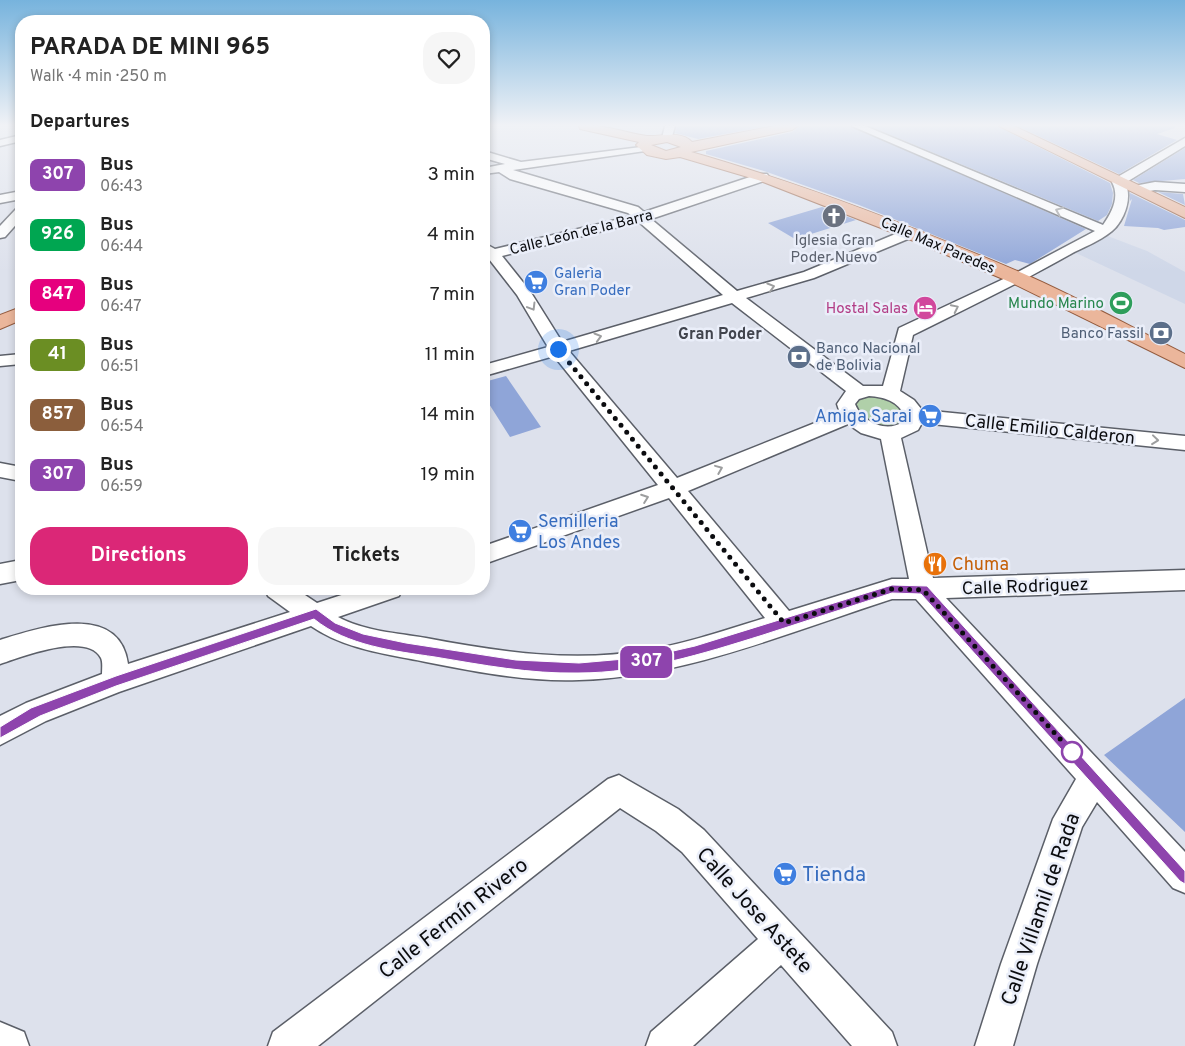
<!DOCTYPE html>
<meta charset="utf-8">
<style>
body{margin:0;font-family:Overpass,sans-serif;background:#f6f6f6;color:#222;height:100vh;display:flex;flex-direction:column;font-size:19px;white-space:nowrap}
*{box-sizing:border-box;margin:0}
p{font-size:16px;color:#767676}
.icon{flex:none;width:28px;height:28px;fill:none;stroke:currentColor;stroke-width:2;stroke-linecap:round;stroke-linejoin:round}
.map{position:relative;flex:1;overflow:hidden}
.drawer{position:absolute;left:15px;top:15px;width:475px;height:580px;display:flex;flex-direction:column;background:#fff;border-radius:20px;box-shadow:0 2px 8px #0003}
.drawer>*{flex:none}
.badge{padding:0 10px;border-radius:8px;font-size:18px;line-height:32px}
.you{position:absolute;width:25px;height:25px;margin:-12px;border:4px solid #fff;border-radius:50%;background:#1a73e8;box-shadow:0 0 0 8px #1a73e833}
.map>.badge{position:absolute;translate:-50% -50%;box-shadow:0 0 0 2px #fff}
h2{padding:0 15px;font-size:19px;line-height:45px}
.round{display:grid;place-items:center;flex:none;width:52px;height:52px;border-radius:20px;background:#f6f6f6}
.overview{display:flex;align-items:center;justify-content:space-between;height:85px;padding:0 15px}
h1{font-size:24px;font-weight:700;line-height:38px}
.cta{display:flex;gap:10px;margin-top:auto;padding:10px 15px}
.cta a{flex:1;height:58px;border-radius:20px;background:#db2777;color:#fff;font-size:20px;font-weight:700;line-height:58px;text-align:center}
.cta a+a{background:#f6f6f6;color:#222}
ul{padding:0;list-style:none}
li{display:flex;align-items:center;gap:15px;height:60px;padding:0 15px}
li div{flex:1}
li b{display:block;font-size:19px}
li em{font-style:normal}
li .badge{min-width:55px;font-weight:700;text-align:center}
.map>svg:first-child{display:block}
.built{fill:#cfd7e8}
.green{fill:#b0d0a9}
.building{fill:#8fa5d8}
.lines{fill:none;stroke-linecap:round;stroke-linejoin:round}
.minor-casing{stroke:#5b5f68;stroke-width:3}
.major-casing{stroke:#945b3e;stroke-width:2}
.minor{fill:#fff;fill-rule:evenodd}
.major{fill:#ebb69b;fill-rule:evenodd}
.oneway{stroke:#9d9e9f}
.line{fill:#8e44ad;stroke:#fff}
.walk{stroke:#0b0c0f;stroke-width:5;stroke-dasharray:0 9}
.stop-dot{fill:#fff;stroke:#8e44ad;stroke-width:2.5}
.labels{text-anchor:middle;stroke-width:5;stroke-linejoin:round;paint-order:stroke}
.far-street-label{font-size:15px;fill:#0b0c0f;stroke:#eaeef9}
.far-worship-label{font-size:15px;fill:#5b616d;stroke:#eaeef9}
.far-shop-label{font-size:15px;fill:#366cbe;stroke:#eaeef9;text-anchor:start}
.far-leisure-label{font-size:15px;fill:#27864d;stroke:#eaeef9;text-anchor:end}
.far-hotel-label{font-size:15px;fill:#b23c85;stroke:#eaeef9;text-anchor:end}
.far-service-label{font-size:15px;fill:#4e5e75;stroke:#eaeef9;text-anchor:end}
.far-neighbourhood-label{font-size:16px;font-weight:bold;fill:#41444d;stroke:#eaeef9}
.shop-label{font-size:18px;fill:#366cbe;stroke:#eaeef9;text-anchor:end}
.street-label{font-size:18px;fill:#0b0c0f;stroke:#eaeef9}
.food-label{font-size:18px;fill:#c56008;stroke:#eaeef9;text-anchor:start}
.near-shop-label{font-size:21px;fill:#366cbe;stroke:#eaeef9;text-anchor:start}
.near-street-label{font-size:21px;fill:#0b0c0f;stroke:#eaeef9}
</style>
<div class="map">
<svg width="1185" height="1046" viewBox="0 0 1185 1046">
<rect width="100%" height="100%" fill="#dde1ec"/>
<!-- built -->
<path class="built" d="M1105,235L1147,251L1185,272V304L1074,252Z"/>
<!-- green -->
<path class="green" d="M866,397C882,395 893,400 904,412L902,421C883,433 867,421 855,407L856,402Z"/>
<!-- building -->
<path class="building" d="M800,126H850L1086,229L1030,264L1015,260L1006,264L859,205L767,172L706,154V151L792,132Z
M869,126H997L1110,183L1113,193L1112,204L1107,215L1098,221Z
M1017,126H1174L1175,128L1157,134L1177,140L1119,174Z
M677,127V126H768L698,139L675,133Z
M1185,148V179L1139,183L1133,180Z
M1158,192L1183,194L1185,205Z
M1130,193L1185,220V227L1164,230L1158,228L1124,226L1132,199L1130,201Z
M822,207L856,220L795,239L768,223Z
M506,376L541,427L510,437L484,396V382Z
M1185,698V832L1104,755Z"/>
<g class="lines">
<!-- minor casing -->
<g class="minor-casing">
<path id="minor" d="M665,126H675L671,140L667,141L662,138Z
M852,126H865L1103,225C1112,212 1120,197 1112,182L1114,179L1185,138V146L1125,183C1133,197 1124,221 1112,231C1099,242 1083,247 1069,255C1018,284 965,309 913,335L900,391L914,400L922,410L1185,436V450L922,423L918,430L901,438L933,578L1185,570V590L946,598L1185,852V893L1173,888L1097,802L1082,827L1037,964L1013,1046H975L1001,964L1053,819L1076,779L916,599H892C792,631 685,677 579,680C527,682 476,672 426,662C387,654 344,649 311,626L119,692L46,721L0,745V716L26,703L102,674C102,669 103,662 101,658C87,631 21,657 0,664V640C39,628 119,601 128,664L290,612L268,596L265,589H296L317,603L360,589H402L399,596L338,617C364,631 397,633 426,638C500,652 573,663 648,650C688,643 726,630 765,618L669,498L484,564V546L658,485L554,356L484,376V365L548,347L517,295L489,259L484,260V243L495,249L632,216L628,213L510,179L499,172L484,174V168L505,164L484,158V151L521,162L649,146V150L645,151L513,170L638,207L644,212L759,174H767L769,177L767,180L651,219L737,291L804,272L905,230H915L917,233L915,236L814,278L746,298L863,386H883L899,328L1012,275L1095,231ZM639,222L723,295L562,342L530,291L502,256ZM732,303L846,391L837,404L840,413L677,478L569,351ZM869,396C884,397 898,401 905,416L903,422C886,433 862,422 855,404L859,399ZM848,424L861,433L881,439L909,579H892L789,611L688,491Z
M21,135V141L0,146V140Z
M1155,182L1185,184V192L1155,190L1138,193L1132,189L1134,186Z
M21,191V199L0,203V195Z
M21,208V219L5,237L0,238V226L16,209Z
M21,354V364L0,366V356Z
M0,463L21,467V481L0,477Z
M21,560V580L0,584V564Z
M619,775L678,809L704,830L892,1032L897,1046H852L781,965L693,1046H646L651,1032L758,939L682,852L656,831L620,808L318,1046H268L273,1032L608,779Z
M0,1022L24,1032L29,1046H0Z"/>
</g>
<!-- major casing -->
<g class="major-casing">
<path id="major" d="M579,126C602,123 624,133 647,136C662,137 680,130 692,142L775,126H798L792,130L691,152C804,184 914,227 1022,273C1077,297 1131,327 1185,354V368L1010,282L904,237L758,180L680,157L666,159L647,155L636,145L639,142L580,129ZM667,142L681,147L666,151L651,145Z
M999,126H1014L1185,207V218Z
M21,307V320L0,329V315Z"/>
</g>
<!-- minor -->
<use href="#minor" class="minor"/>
<!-- major -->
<use href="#major" class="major"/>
</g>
<!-- one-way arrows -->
<defs><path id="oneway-chevron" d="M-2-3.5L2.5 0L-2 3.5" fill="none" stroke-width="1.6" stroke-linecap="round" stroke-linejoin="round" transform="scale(1.25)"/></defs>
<g class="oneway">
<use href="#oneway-chevron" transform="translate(1059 211) rotate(-158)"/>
<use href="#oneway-chevron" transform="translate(771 287) rotate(-17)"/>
<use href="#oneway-chevron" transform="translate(532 307) rotate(59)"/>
<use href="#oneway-chevron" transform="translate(955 308) rotate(-26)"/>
<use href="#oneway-chevron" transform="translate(598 337) rotate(-16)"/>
<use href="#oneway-chevron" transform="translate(1155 440) rotate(6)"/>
<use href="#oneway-chevron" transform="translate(719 469) rotate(-22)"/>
<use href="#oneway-chevron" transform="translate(645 498) rotate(-20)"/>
</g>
<!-- sky -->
<linearGradient id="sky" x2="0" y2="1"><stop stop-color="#77b3dd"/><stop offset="0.46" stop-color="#f0f2f6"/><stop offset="1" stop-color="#f0f2f6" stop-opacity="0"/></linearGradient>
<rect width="1185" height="272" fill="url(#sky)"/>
<!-- line -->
<path class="line" d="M892,585L927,586L1185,871V884L1180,881L921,594L892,593C849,607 806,621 763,635C702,654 642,673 578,673C530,674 483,665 435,657C395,651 347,646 314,619L116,686L40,716L0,738V727L31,708L116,676L316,609L335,623L363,634L406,643L516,660L579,663L647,657L695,646Z"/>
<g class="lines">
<!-- walk -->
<path class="walk" d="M558,349L784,623L892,589L923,590L1072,752"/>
</g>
<!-- icons -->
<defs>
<g id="church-disc" transform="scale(1.25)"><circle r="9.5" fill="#6b7280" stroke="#eaeef9"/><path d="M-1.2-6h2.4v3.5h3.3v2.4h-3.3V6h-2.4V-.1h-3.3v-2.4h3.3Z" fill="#fff"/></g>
<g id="supermarket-disc" transform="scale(1.25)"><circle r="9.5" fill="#3f7fe0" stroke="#eaeef9"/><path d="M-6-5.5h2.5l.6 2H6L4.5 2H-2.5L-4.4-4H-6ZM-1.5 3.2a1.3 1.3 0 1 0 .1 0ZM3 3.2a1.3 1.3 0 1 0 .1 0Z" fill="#fff"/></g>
<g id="stadium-disc" transform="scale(1.25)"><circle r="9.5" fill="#2e9e5b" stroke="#eaeef9"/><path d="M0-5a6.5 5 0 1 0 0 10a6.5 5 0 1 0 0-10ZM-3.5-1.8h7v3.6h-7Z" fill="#fff"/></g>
<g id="hotel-disc" transform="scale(1.25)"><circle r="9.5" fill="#d1479c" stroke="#eaeef9"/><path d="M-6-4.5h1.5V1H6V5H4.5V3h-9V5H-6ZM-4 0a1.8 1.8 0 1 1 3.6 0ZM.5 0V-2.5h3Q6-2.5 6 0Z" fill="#fff"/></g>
<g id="bank-disc" transform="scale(1.25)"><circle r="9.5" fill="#5c6f8a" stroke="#eaeef9"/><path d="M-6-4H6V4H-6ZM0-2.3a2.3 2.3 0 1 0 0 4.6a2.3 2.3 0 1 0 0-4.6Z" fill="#fff"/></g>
<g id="restaurant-disc" transform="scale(1.25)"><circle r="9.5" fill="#e8710a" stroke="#eaeef9"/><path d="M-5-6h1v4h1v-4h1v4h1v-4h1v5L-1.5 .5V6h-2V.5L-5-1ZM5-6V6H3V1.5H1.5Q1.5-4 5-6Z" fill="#fff"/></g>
</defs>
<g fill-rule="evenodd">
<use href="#church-disc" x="834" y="216"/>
<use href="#supermarket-disc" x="536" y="282"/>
<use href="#stadium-disc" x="1121" y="303"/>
<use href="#hotel-disc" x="925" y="308"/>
<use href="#bank-disc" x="1161" y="333"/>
<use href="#bank-disc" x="799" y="357"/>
<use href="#supermarket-disc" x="930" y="416"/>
<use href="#supermarket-disc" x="520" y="531"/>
<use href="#restaurant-disc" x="935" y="564"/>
<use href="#supermarket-disc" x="785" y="874"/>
</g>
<!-- markers -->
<circle class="stop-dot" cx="1072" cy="752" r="10"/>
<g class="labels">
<!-- far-street labels -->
<g class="far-street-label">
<text transform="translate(581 232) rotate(-14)" y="5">Calle León de la Barra</text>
<text transform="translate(938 245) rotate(23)" y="5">Calle Max Paredes</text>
</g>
<!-- far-worship labels -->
<g class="far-worship-label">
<text x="834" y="245">Iglesia Gran<tspan x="834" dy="17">Poder Nuevo</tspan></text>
</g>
<!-- far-shop labels -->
<g class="far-shop-label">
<text x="554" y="278">Galerìa<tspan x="554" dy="17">Gran Poder</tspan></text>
</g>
<!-- far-leisure labels -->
<g class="far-leisure-label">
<text x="1104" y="308">Mundo Marino</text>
</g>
<!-- far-hotel labels -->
<g class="far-hotel-label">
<text x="908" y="313">Hostal Salas</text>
</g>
<!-- far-service labels -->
<g class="far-service-label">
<text x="1144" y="338">Banco Fassil</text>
<text x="816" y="353" text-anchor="start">Banco Nacional<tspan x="816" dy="17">de Bolivia</tspan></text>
</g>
<!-- far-neighbourhood labels -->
<g class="far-neighbourhood-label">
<text x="720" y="339">Gran Poder</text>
</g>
<!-- shop labels -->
<g class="shop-label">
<text x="912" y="422">Amiga Sarai</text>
<text x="538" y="527" text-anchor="start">Semilleria<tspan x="538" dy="21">Los Andes</tspan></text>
</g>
<!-- street labels -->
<g class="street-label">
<text transform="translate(1050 429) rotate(6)" y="6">Calle Emilio Calderon</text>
<text transform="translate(1025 586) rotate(-2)" y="6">Calle Rodriguez</text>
</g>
<!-- food labels -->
<g class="food-label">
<text x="952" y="570">Chuma</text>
</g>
<!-- near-shop labels -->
<g class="near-shop-label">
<text x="802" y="881">Tienda</text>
</g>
<!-- near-street labels -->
<g class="near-street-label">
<text transform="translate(1040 909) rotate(-71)" y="7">Calle Villamil de Rada</text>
<text transform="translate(755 910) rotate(48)" y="7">Calle Jose Astete</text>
<text transform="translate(453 918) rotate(-38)" y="7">Calle Fermín Rivero</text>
</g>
</g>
</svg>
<div class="you" style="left:558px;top:349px"></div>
<b class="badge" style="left:646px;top:662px;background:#8e44ad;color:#fff">307</b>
<section class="drawer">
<div class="overview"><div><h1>PARADA DE MINI 965</h1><p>Walk · 4 min · 250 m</p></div><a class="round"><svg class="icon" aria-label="heart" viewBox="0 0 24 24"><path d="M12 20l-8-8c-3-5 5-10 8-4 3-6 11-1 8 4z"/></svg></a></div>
<h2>Departures</h2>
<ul>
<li><span class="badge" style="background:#8e44ad;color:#fff">307</span><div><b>Bus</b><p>06:43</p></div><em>3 min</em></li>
<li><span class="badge" style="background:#00a651;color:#fff">926</span><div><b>Bus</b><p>06:44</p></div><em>4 min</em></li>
<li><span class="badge" style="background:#e6007e;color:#fff">847</span><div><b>Bus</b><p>06:47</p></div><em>7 min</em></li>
<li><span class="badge" style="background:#6b8e23;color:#fff">41</span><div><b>Bus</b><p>06:51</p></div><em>11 min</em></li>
<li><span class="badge" style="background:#8b5e3c;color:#fff">857</span><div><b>Bus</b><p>06:54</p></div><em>14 min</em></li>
<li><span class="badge" style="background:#8e44ad;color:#fff">307</span><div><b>Bus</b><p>06:59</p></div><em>19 min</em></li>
</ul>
<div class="cta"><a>Directions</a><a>Tickets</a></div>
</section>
</div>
